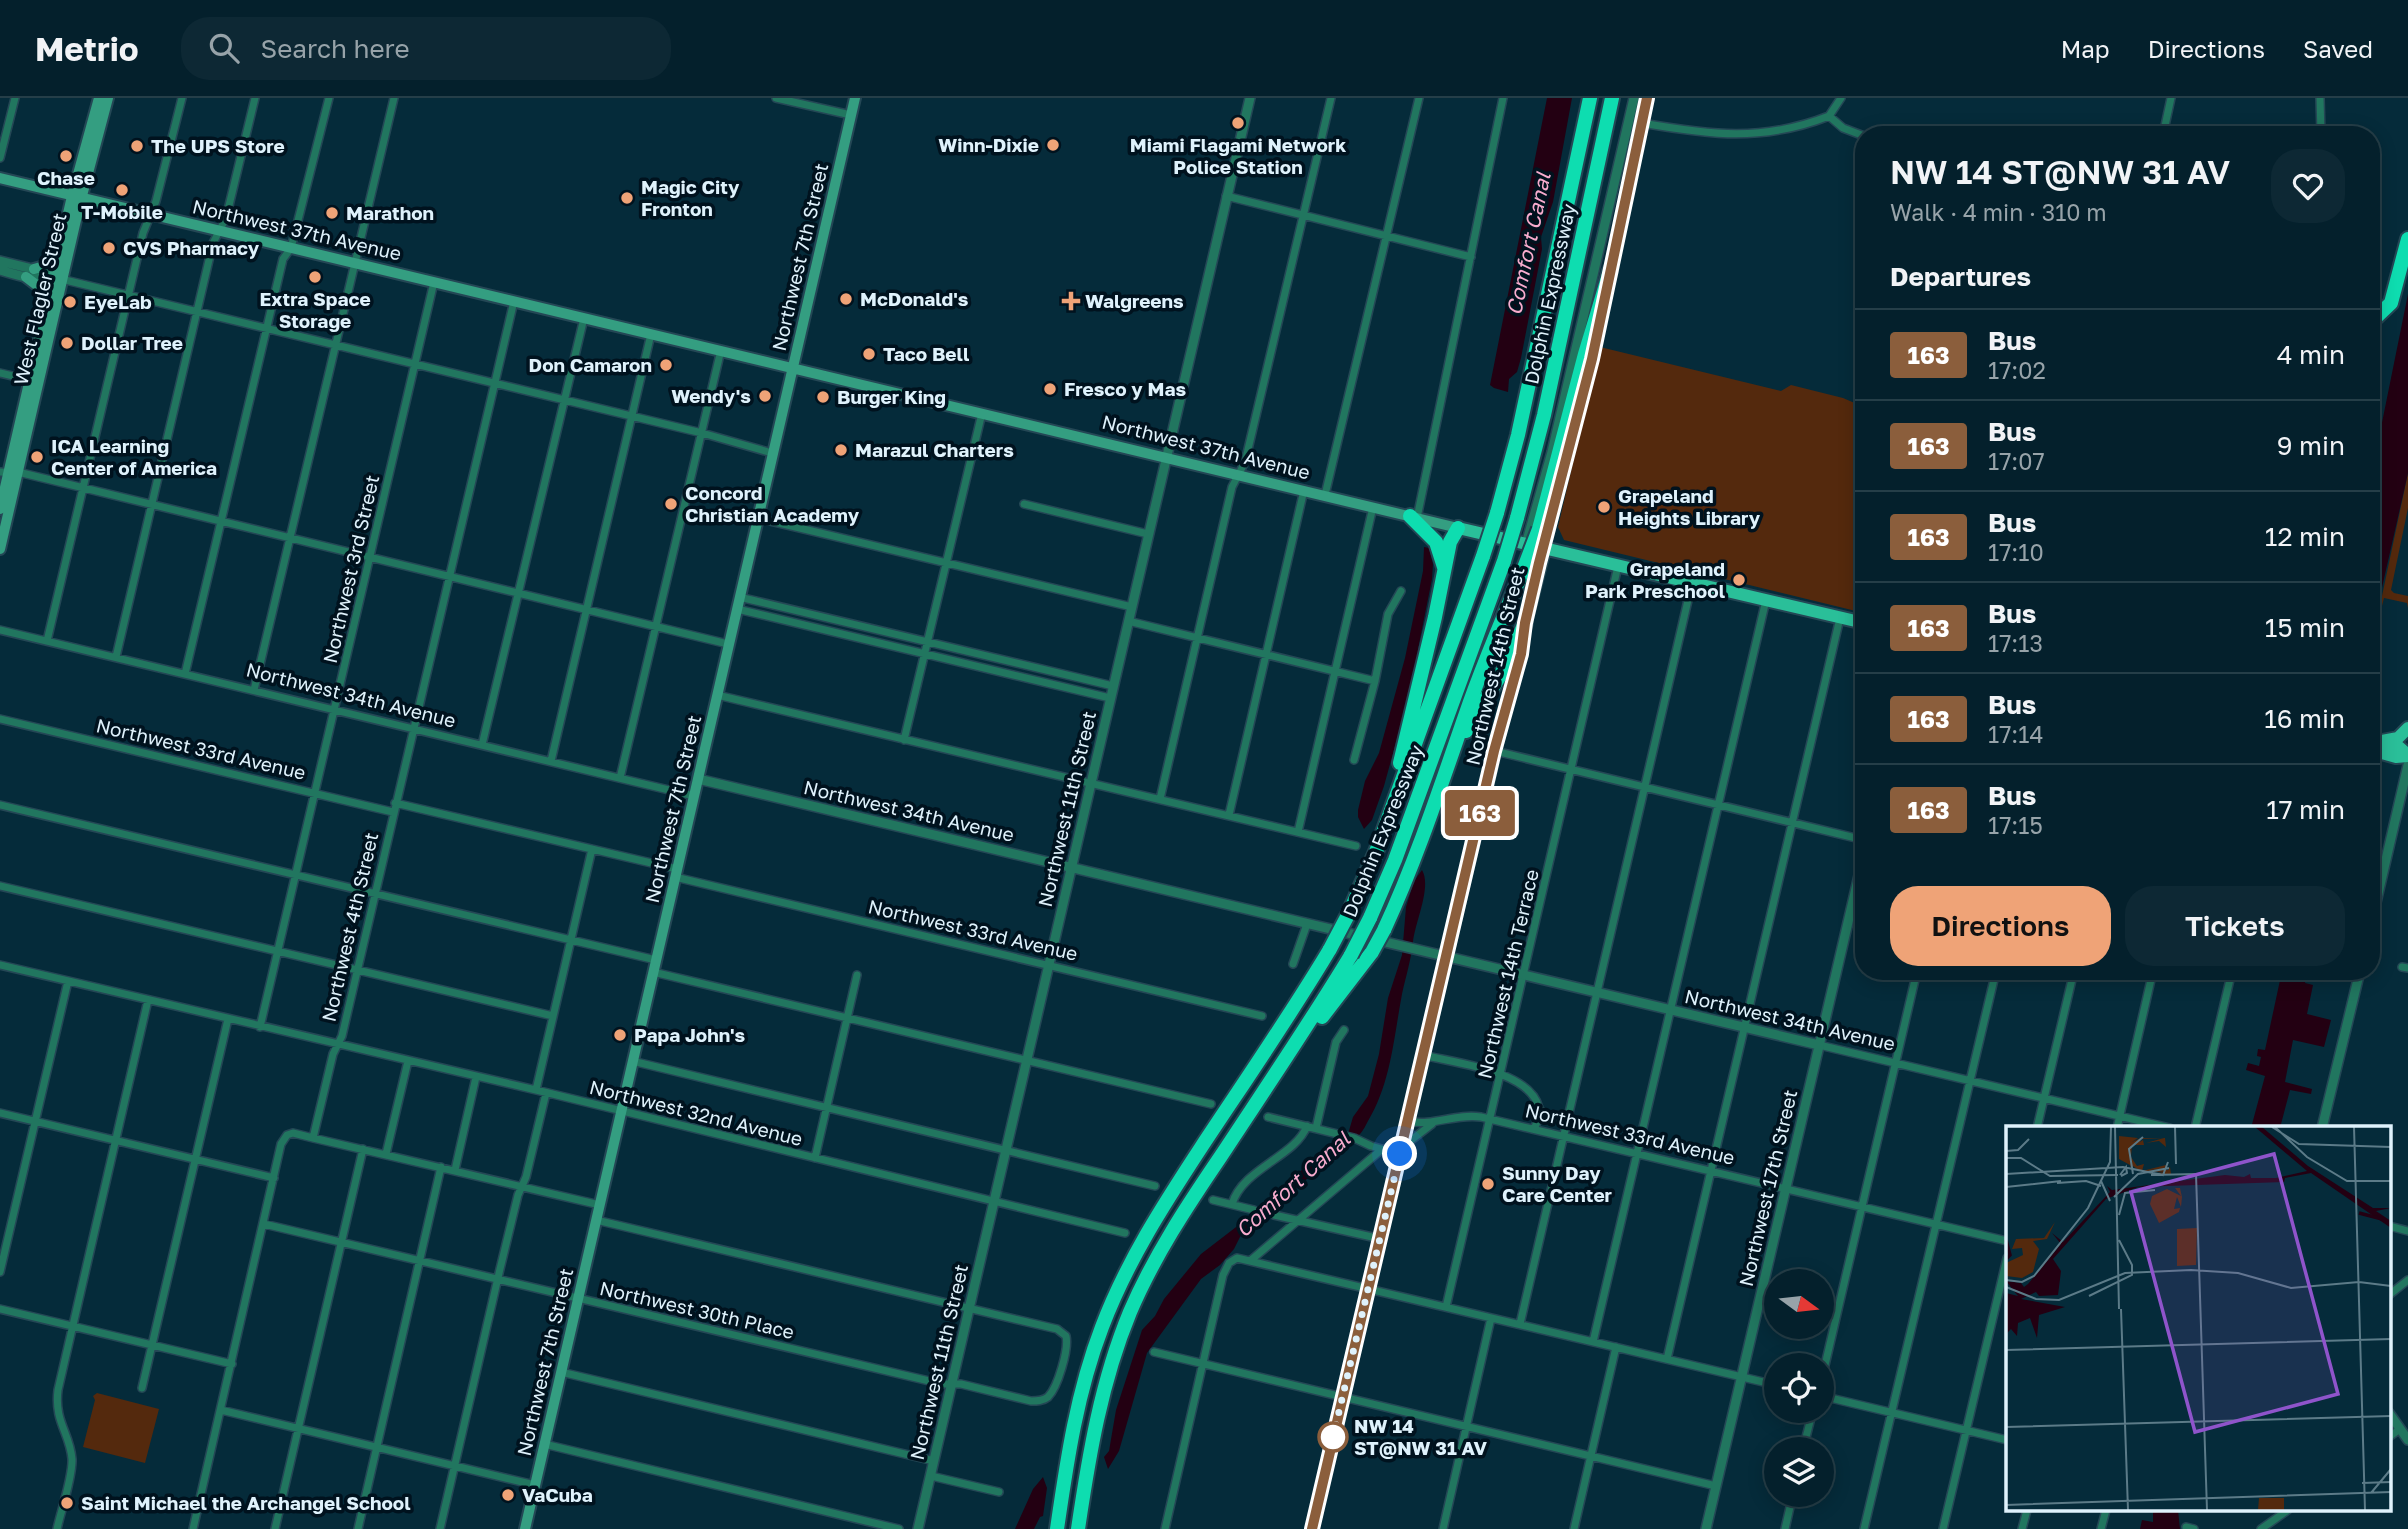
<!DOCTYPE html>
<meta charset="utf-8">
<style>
body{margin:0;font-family:"Golos Text",sans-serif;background:#0d2834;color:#f1f3f6;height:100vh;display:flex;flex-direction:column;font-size:26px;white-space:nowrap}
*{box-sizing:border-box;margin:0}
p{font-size:23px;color:#97a3a9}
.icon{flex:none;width:38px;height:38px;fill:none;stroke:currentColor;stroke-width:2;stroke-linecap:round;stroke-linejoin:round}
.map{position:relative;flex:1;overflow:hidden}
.details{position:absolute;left:1855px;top:28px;width:525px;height:854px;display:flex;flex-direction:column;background:#04202c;border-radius:28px;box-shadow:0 4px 18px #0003,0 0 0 2px #253e48}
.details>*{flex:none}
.badge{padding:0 14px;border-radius:5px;font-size:24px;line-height:46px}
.needle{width:46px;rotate:105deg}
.buttons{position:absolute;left:1764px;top:1171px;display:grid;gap:14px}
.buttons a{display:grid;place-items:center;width:70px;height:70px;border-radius:50%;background:#04202c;box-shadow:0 4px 18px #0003,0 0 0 2px #253e48;font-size:35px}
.you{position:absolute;width:35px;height:35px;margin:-18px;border:5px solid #fff;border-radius:50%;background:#1a73e8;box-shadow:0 0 0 10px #1a73e833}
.map>.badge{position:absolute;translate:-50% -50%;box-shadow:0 0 0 4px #fff}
h2{padding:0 35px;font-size:26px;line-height:63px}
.round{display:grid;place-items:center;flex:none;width:74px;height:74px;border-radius:28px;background:#0d2834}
.headline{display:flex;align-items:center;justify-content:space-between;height:119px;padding:0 35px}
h1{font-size:33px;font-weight:600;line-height:52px}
.cta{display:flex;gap:14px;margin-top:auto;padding:14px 35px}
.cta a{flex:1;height:80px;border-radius:28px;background:#efa377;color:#111;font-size:28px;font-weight:600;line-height:80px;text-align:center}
.cta a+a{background:#0d2834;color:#f1f3f6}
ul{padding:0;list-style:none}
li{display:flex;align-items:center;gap:21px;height:91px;padding:0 35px;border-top:2px solid #253e48}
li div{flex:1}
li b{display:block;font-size:26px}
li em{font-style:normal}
li .badge{min-width:77px;font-weight:700;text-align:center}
header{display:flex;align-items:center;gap:42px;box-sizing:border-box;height:98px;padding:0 35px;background:#04202c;border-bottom:2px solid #253e48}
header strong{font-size:33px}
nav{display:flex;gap:38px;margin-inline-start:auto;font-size:24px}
.search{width:490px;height:63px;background:#0d2834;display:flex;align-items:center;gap:18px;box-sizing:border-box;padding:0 24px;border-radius:28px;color:#97a3a9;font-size:26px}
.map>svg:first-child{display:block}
.green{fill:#54290d}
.water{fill:#230012}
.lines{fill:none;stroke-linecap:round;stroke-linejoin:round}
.minor-casing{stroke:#244755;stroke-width:10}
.tertiary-casing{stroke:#244755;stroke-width:12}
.secondary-casing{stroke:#244755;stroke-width:14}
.primary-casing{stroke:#244755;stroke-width:16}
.motorway-casing{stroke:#244755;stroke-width:18}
.minor{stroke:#21765f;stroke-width:7}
.tertiary{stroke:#21765f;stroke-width:9}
.secondary{stroke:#349e81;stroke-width:10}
.primary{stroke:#2abf99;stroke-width:12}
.motorway{stroke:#0eddb0;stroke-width:14}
.motorway-bridge-casing{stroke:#244755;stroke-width:18;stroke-linecap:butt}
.motorway-bridge{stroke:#0eddb0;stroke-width:14}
.line-casing{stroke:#fff;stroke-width:16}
.line{stroke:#8b5e3c;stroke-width:10}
.walk{stroke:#dff2fc;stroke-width:7;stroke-dasharray:0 12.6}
.poi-dot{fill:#efa377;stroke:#00121e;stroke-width:2.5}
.stop-dot{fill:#fff;stroke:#8b5e3c;stroke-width:3.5}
.labels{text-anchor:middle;stroke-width:7;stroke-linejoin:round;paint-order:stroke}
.poi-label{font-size:19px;font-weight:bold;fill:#dff2fc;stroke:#00121e;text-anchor:start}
.street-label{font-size:19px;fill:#dff2fc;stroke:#00121e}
.stop-label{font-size:19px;font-weight:bold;fill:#dff2fc;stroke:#00121e;text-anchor:start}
.water-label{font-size:21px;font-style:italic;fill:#f8acce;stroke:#00121e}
.inset-river{fill:none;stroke:#230012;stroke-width:3.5}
.inset-road{fill:none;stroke:#5c7b88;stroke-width:2}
.view{fill:#8f54cb;fill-opacity:0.15;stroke:#8f54cb;stroke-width:3.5}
.inset-edge{fill:none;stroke:#dff2fc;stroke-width:3.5}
</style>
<header>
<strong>Metrio</strong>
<div class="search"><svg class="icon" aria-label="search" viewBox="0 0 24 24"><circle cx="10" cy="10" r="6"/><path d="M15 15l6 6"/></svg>Search here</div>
<nav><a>Map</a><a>Directions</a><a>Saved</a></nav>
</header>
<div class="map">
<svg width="2408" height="1431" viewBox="0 0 2408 1431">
<rect width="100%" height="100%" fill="#052b3a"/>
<!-- green -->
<path class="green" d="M1600,249L1781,293L1791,287L1843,300L1864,309V515L1564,442L1558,429Z
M2408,375V410L2391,492L2394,495L2408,498V510L2407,505L2384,500L2375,536L2371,579V554L2375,531Z
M97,1295L159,1311L145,1365L83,1349L95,1302L93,1298Z"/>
<!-- water -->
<path class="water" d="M1547,0H1572L1553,104L1541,139L1542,151L1521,260L1517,274L1509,281L1508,294L1494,290L1490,287Z
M2408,196V375L2371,538V379Z
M1424,449L1429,450L1433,466L1432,481L1418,551L1421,553L1384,688L1372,722L1364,731L1358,719V712L1365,683L1379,655L1405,560L1423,473Z
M1422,772C1432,789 1415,824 1413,844C1411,862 1406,878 1402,896C1394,938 1391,985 1368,1023C1366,1027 1363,1033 1360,1036C1322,1070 1280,1102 1242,1135L1234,1151L1220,1167L1201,1181L1147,1255L1119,1353L1108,1371L1104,1359L1109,1353L1116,1312L1142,1232L1155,1218L1164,1201L1201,1156L1253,1116L1334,1043L1348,1036L1353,1019L1368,998L1379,956L1388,900L1402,857L1406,809L1414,783Z
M2282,873H2307L2305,885L2313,887L2307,916L2331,922L2324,949L2293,942L2285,984L2312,991L2311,996L2290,992L2280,1030H2251L2265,978L2246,972L2248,965L2259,968L2261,959L2257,958L2258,951L2265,952Z
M1043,1379L1047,1390L1043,1418L1040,1419L1034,1431H1015L1033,1391Z
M2153,1412H2178L2180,1431H2140L2142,1422L2153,1424Z"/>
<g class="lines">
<!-- minor casing -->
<g class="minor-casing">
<path id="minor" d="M776,0L851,17
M2320,0L2321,37
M1829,18L1841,0
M1642,25C1710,37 1763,44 1829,18L1843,30L1864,38
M2163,37L2171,0
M0,60L15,0
M1226,98L1471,159
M61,181L702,335L772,355
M2371,237L2375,245L2371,282
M0,275L30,282
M0,374L22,375L728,546
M1325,397L1419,0
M1024,406L1148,436
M757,420L1132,509
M1417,420L1503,0
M739,499L1113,588
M737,511L1110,600
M1128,523L1375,583
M0,532L694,698
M47,543L143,135L156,103L182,0
M116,559L213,145L226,120L255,0
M185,576L283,161L291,150L329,0
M254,592L394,0
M717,597L1356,748
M0,621L393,714
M904,642L982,315
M482,647L584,220
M1495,653L1864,742
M1354,662L1375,583L1388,516L1401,493
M551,663L651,236
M620,680L721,252
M1160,701L1232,389L1245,364L1331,0
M395,705L677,771
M0,707L656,862
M1229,717L1304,392
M1298,734L1373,409
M675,779L1262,918
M0,788L553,918
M1293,866L1307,826
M0,867L536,992L1125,1135
M2402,869L2408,870
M653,874L1211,1006
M260,929L434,184
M1819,947L2170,1030
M1423,957C1454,965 1530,972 1539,1010C1541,1017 1537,1024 1534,1031
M632,963L1155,1088
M536,992L592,751
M1540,1012C1549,1021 1556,1023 1568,1017
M0,1015L274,1080
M1268,1019L1354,1040L1371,1048L1400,1056L1410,1043L1432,1026
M1408,1023C1433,1029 1455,1015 1481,1019L2007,1143
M1316,1030L1336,944L1344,932
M2037,1030L2074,873
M2117,1030L2153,873
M2195,1030L2232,873
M313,1040L333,956L342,938L514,203
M386,1056L408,963
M815,1060L857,877
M455,1072L476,979
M1213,1102L1254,1112
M1232,1106C1243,1070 1295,1059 1307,1028
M1274,1117L1381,1141
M264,1126L942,1286H961L1031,1303C1037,1303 1043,1303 1048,1299C1058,1289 1069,1251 1066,1238L1057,1231L596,1122
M2389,1128L2408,1133
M1250,1163L1381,1052
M0,1174L68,883
M2389,1197L2408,1182
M1446,1209L1618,468
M0,1211L232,1266
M1520,1226L1692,485
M1593,1244L1766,502
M1154,1254L1716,1388
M1667,1261L1840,520
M561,1274L934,1363
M1822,1280L1917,873
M142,1290L228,921
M1822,1298L2007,1342
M221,1312L535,1387
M2389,1339L2400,1331
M544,1346L899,1431
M1803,1351L1813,1312
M931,1378L999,1394
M2186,1429L2194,1431
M57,1431C61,1413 73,1378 72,1361C70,1335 54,1324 58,1292L148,902
M193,1431L281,1046L287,1037L293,1035L313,1040L600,1107
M275,1431L363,1051
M358,1431L441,1069
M440,1431L500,1171L518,1097L526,1079L546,995
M1165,1431L1223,1177L1229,1165L1237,1160L1776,1287
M1443,1431L1491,1220
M1574,1431L1616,1249
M1785,1431L1793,1396
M1864,1431L1996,873
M1943,1431L2007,1160
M2022,1431L2027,1412
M2101,1431L2106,1412
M2261,1431L2288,1412"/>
</g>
<!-- tertiary casing -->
<g class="tertiary-casing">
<path id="tertiary" d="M0,163L49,175L53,180
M0,172C13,176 41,185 53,180
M1526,446L1552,354L1634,0
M698,681L1819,947
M2371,826L2408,667
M2322,1030L2360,873
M2389,1315L2408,1342
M918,1431L1250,0
M1312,1431L1524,537
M1706,1431L1864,756"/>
</g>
<!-- secondary casing -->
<g class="secondary-casing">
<path id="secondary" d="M0,80L1458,430
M34,171L51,166L58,161
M26,179L43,192L48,203
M1609,179L1647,0
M0,411L72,98L99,0
M0,451L79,109L108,0
M1544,451L1596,239
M525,1431L855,0"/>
</g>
<!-- primary casing -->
<g class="primary-casing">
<path id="primary" d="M1458,430L1864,525
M1525,525L1544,451
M2371,640L2399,649L2408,657
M2382,643L2398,640L2408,630
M2371,652L2396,659L2408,658"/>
</g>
<!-- motorway casing -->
<g class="motorway-casing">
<path id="motorway" d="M2371,224L2391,205L2408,141
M1497,415L1518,337L1590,0
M1410,418L1436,444L1444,469
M1517,420L1544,317L1612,0
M1539,431L1585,256L1610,173
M1466,633L1504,571L1525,525
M1400,665L1435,519L1450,444L1458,430
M1349,815L1376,754L1483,458
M1370,820L1395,762L1504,463
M1384,832C1416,763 1440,690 1465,618C1482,568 1503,519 1524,470
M1322,919L1372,854
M1057,1431C1067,1362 1077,1294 1102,1229C1127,1163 1164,1106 1202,1048C1245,983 1290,918 1330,851
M1078,1431C1089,1357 1101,1284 1130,1214C1154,1158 1187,1108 1221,1058C1265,991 1310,925 1351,857"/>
</g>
<!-- minor -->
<use href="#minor" class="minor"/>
<!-- tertiary -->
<use href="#tertiary" class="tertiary"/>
<!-- secondary -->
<use href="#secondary" class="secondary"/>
<!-- primary -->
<use href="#primary" class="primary"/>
<!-- motorway -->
<use href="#motorway" class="motorway"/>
<!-- motorway-bridge casing -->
<g class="motorway-bridge-casing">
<path id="motorway-bridge" d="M1483,458L1497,415
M1504,463L1517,420
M1524,470L1539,431
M1330,851L1349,815
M1372,854L1384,832
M1351,857L1370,820"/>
</g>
<!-- motorway-bridge -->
<use href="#motorway-bridge" class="motorway-bridge"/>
</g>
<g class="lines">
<!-- line casing -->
<g class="line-casing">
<path id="line" d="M1312,1431L1494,653L1521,556L1525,525L1539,465L1592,261L1647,0"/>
</g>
<!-- line -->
<use href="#line" class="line"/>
<!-- walk -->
<path class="walk" d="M1333,1339L1400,1056"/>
</g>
<!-- markers -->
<g class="poi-dot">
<circle cx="1238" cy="25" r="7"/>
<circle cx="1053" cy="47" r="7"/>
<circle cx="137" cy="48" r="7"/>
<circle cx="66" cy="58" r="7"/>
<circle cx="122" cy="92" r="7"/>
<circle cx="627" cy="100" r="7"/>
<circle cx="332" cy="115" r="7"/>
<circle cx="109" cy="150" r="7"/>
<circle cx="315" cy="179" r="7"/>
<circle cx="846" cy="201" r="7"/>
<path d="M1067.5 192.5h7v7h7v7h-7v7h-7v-7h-7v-7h7z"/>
<circle cx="70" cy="204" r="7"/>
<circle cx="67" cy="245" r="7"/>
<circle cx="869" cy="256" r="7"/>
<circle cx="666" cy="267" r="7"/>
<circle cx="1050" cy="291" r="7"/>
<circle cx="765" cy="298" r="7"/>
<circle cx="823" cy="299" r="7"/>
<circle cx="841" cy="352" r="7"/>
<circle cx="37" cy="359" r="7"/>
<circle cx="671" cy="406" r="7"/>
<circle cx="1604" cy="409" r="7"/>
<circle cx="1739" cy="482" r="7"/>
<circle cx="620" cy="937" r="7"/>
<circle cx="1488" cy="1086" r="7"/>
<circle cx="508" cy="1397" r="7"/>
<circle cx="67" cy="1405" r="7"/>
</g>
<circle class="stop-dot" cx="1333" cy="1339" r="14"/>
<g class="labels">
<!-- poi labels -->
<g class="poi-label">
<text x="1039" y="54" text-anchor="end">Winn-Dixie</text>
<text x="1238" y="54" text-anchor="middle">Miami Flagami Network<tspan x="1238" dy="22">Police Station</tspan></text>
<text x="151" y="55">The UPS Store</text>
<text x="66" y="87" text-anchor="middle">Chase</text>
<text x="641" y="96">Magic City<tspan x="641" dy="22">Fronton</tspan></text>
<text x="122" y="121" text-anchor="middle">T-Mobile</text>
<text x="346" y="122">Marathon</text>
<text x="123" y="157">CVS Pharmacy</text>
<text x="315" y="208" text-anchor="middle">Extra Space<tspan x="315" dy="22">Storage</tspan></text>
<text x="860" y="208">McDonald's</text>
<text x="1085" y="210">Walgreens</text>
<text x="84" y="211">EyeLab</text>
<text x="81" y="252">Dollar Tree</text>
<text x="883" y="263">Taco Bell</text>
<text x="652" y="274" text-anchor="end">Don Camaron</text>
<text x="1064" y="298">Fresco y Mas</text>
<text x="751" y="305" text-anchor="end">Wendy's</text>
<text x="837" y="306">Burger King</text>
<text x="51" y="355">ICA Learning<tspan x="51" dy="22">Center of America</tspan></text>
<text x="855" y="359">Marazul Charters</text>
<text x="685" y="402">Concord<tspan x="685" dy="22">Christian Academy</tspan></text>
<text x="1618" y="405">Grapeland<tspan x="1618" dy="22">Heights Library</tspan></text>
<text x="1725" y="478" text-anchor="end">Grapeland<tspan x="1725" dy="22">Park Preschool</tspan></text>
<text x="634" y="944">Papa John's</text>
<text x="1502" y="1082">Sunny Day<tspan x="1502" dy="22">Care Center</tspan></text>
<text x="522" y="1404">VaCuba</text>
<text x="81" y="1412">Saint Michael the Archangel School</text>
</g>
<!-- street labels -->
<g class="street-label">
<text transform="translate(297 132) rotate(13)" y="7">Northwest 37th Avenue</text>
<text transform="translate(800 159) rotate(-77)" y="7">Northwest 7th Street</text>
<text transform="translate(1550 196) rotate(-78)" y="7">Dolphin Expressway</text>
<text transform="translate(40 201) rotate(-77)" y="7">West Flagler Street</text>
<text transform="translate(1206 349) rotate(14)" y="7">Northwest 37th Avenue</text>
<text transform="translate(351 471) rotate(-77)" y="7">Northwest 3rd Street</text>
<text transform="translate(1495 568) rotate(-77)" y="7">Northwest 14th Street</text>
<text transform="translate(351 597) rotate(14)" y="7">Northwest 34th Avenue</text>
<text transform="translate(201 651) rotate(13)" y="7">Northwest 33rd Avenue</text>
<text transform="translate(673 711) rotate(-77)" y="7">Northwest 7th Street</text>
<text transform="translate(1067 711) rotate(-77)" y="7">Northwest 11th Street</text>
<text transform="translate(909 713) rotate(13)" y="7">Northwest 34th Avenue</text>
<text transform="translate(1383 733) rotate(-68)" y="7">Dolphin Expressway</text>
<text transform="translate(350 829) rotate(-77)" y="7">Northwest 4th Street</text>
<text transform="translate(973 832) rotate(13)" y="7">Northwest 33rd Avenue</text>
<text transform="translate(1508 876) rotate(-77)" y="7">Northwest 14th Terrace</text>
<text transform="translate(1790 922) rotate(13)" y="7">Northwest 34th Avenue</text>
<text transform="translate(696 1015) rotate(14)" y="7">Northwest 32nd Avenue</text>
<text transform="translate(1630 1036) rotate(13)" y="7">Northwest 33rd Avenue</text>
<text transform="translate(1768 1090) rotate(-77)" y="7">Northwest 17th Street</text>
<text transform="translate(697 1212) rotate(13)" y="7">Northwest 30th Place</text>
<text transform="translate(545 1264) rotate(-77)" y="7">Northwest 7th Street</text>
<text transform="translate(939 1264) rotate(-77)" y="7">Northwest 11th Street</text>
</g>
<!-- stop labels -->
<g class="stop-label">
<text x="1354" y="1335">NW 14<tspan x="1354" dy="22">ST@NW 31 AV</tspan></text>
</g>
<!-- water labels -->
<g class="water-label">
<text transform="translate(1529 146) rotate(-78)" y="7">Comfort Canal</text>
<text transform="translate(1293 1087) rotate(-42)" y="7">Comfort Canal</text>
</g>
</g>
<!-- overview -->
<g transform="translate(2006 1028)">
<rect width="385" height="385" fill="#052b3a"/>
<path d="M113,10L132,12L126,16L135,12H159L160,21L153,15L140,17L158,12L135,13L134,16L137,14L138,19H126L125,31L131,40L138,38L136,45L160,39V43L142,44H162L161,46L164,41L165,48H143L159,46L134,45L127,40V47L124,39L113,33ZM169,62H174L176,71L175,81L171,71L168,83L174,82L173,86L153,97L144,78L146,70L161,63L175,70ZM49,96L41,113L27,115L33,123L27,146L16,152L0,150V137L17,129L16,122L6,123L10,113L38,112ZM191,102L190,139L171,140V103ZM253,372H278V384H252Z" fill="#54290d"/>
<path d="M249,1H256L302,40L367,82H385L370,85L385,95V102L305,47L279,52L278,56L132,61L100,73L47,133L55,145L52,169L33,170L30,166L15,173L59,181L33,189L31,212L24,192L12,197L11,210L5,203L0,208V167L12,170L0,155L15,157L18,161L22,158L55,118L46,107L57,116L104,66L101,60L106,64L219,49L238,51L244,48L245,52H270L301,45Z" fill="#230012"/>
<path class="inset-river" d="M353,87L376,93M0,114L4,129L0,133"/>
<path class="inset-road" d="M109,1L113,183M169,1L170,38M266,1L293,18L385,21M269,1L301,31L341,55H385M348,1L359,384M0,25L12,24L23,13M0,32H15L44,50L112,49M0,48L117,41L157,49L162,36M127,48L123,23L137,11M190,48L201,384M114,49L120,41L121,47L115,50M145,49L190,48M95,55L104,75M51,57L80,55L95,60M0,61L55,55M108,71L132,48L163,42M113,89L119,67L149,64M0,154L16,156L28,150L82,82L104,36L105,1M0,161L30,173L53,174L119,147L185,144L232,147L285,162L353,156L385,160M83,170L126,149V139L113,114M115,183L122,384M0,224L385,213M0,301L385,290M356,357L385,356M365,367L385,343M0,379L385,366"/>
<path class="view" d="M268,28L332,268L189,306L125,66Z"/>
<rect width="385" height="385" class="inset-edge"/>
</g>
</svg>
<div class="buttons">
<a><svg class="needle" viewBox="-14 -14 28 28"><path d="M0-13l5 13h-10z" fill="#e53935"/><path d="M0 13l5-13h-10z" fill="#97a3a9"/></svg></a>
<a><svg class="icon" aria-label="locate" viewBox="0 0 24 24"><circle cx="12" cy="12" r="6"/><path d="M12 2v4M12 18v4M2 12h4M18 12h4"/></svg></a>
<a><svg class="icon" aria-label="layers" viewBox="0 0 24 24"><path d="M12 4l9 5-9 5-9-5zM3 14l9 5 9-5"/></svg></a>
</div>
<div class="you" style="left:1400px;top:1056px"></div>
<b class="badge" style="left:1480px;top:715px;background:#8b5e3c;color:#fff">163</b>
<section class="details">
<div class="headline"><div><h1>NW 14 ST@NW 31 AV</h1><p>Walk · 4 min · 310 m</p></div><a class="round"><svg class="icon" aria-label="heart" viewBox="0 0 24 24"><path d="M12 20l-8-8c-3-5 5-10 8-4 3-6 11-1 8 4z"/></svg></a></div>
<h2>Departures</h2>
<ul>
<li><span class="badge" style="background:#8b5e3c;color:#fff">163</span><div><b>Bus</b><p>17:02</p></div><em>4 min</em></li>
<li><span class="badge" style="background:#8b5e3c;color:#fff">163</span><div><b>Bus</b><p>17:07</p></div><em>9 min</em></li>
<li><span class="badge" style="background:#8b5e3c;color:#fff">163</span><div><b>Bus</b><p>17:10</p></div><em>12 min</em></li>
<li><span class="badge" style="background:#8b5e3c;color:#fff">163</span><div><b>Bus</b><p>17:13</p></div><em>15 min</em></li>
<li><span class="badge" style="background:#8b5e3c;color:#fff">163</span><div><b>Bus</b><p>17:14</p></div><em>16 min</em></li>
<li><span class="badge" style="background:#8b5e3c;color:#fff">163</span><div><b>Bus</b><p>17:15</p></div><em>17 min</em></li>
</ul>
<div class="cta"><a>Directions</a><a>Tickets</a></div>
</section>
</div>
